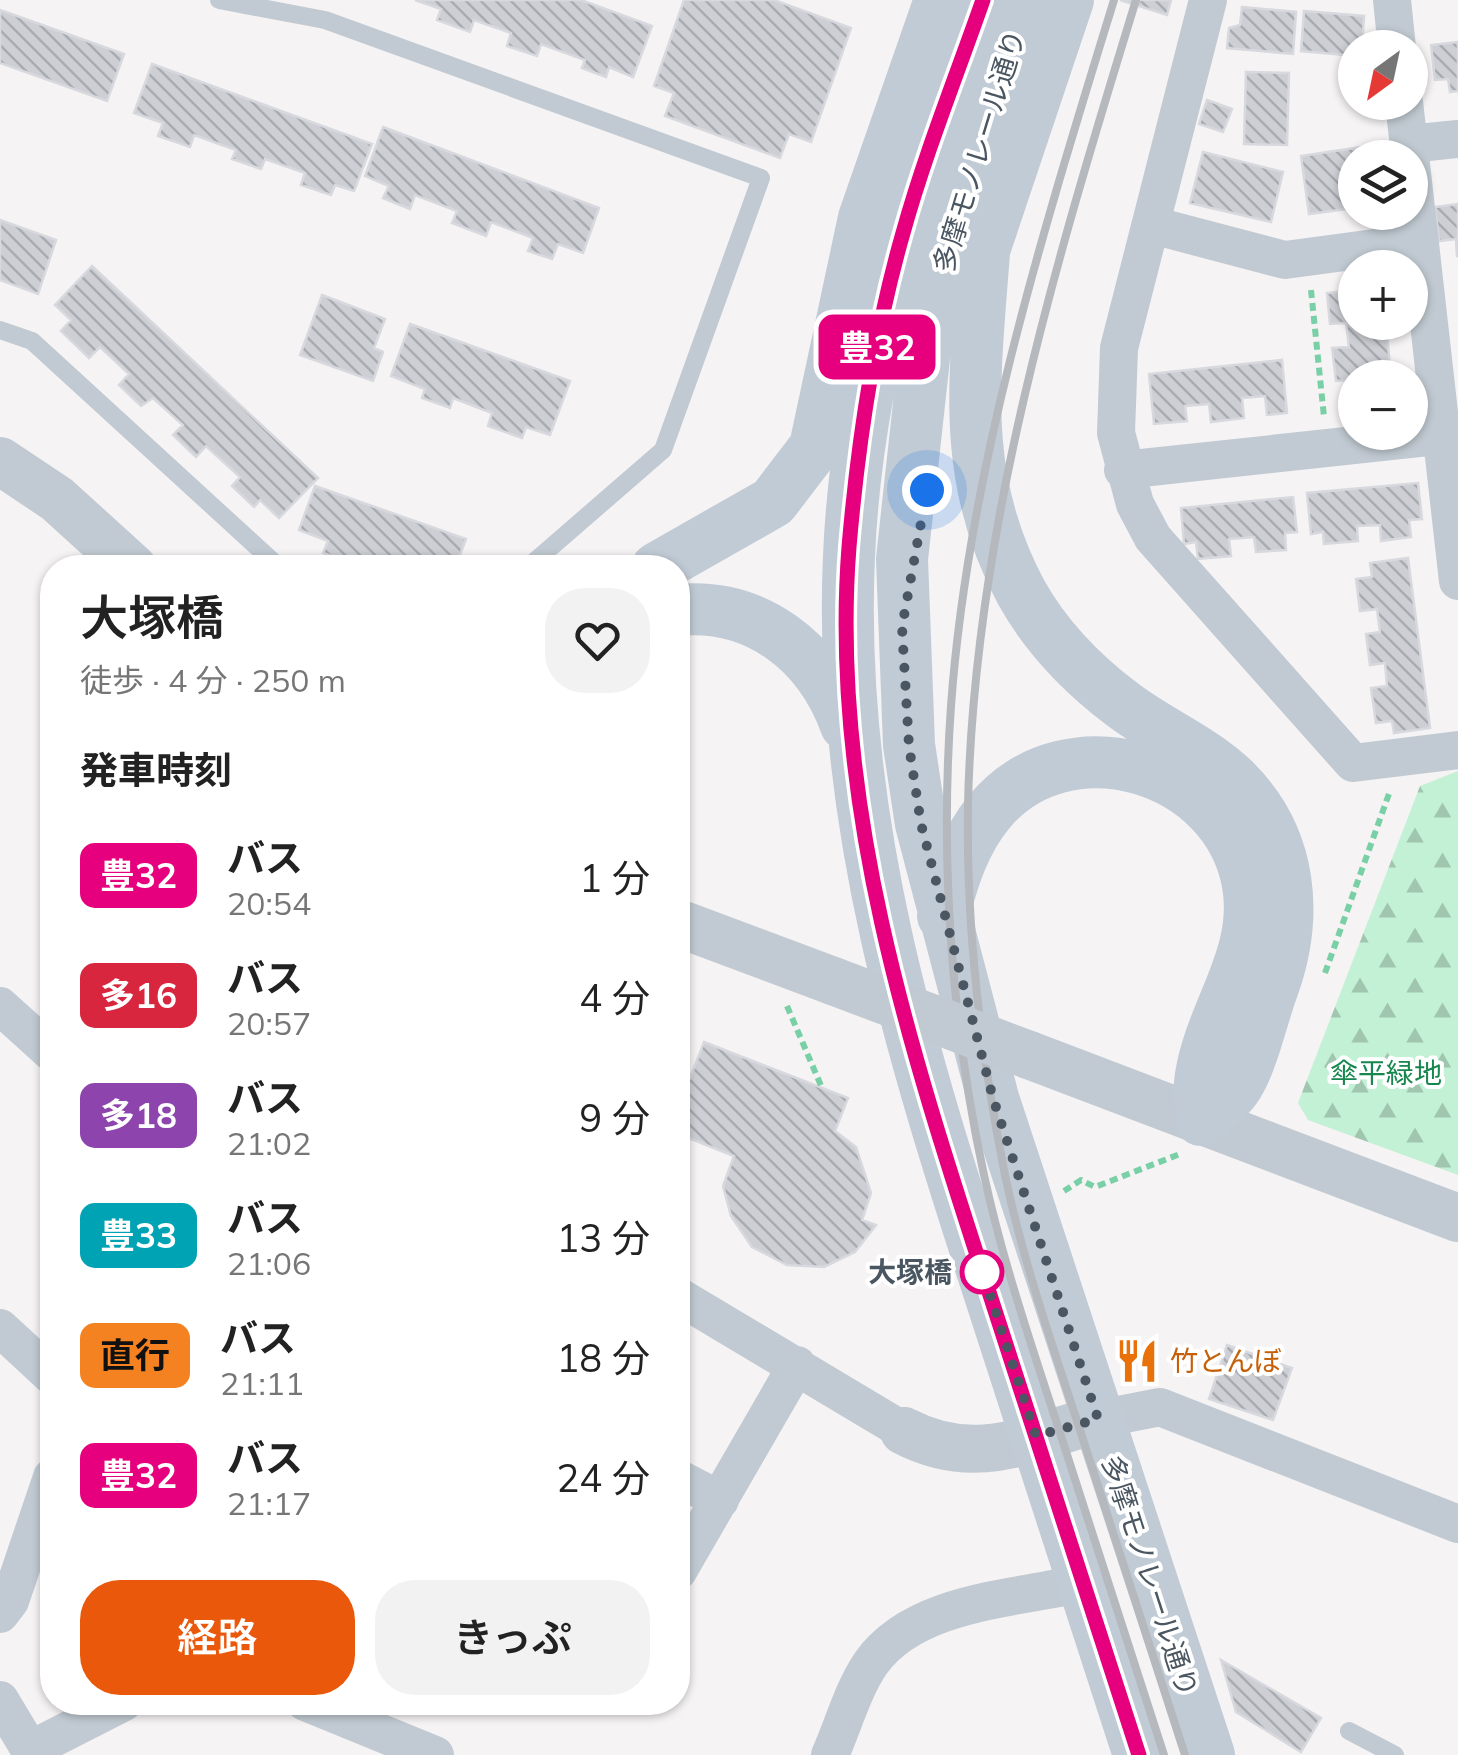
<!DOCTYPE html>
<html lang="ja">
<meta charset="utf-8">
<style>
body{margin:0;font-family:Mulish,"Noto Sans JP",sans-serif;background:#f2f2f2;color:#222;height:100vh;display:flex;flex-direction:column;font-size:38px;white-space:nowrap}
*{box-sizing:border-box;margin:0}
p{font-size:32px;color:#767676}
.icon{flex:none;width:55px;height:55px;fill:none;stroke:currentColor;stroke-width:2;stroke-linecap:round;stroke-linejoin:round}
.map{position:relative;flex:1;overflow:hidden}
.panel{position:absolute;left:40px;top:555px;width:650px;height:1160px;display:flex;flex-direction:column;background:#fff;border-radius:40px;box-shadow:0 2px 8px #0004}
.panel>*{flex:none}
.badge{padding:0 20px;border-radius:15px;font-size:35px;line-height:65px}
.needle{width:65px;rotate:213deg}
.fabs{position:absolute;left:1338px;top:30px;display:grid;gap:20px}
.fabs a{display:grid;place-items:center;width:90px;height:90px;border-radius:50%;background:#fff;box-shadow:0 2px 8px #0004;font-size:50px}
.you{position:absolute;width:50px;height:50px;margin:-25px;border:8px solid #fff;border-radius:50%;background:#1a73e8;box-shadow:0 0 0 15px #1a73e833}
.map>.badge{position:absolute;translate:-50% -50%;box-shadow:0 0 0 5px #fff}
h2{padding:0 40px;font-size:38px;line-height:90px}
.round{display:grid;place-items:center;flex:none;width:105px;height:105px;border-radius:40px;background:#f2f2f2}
.overview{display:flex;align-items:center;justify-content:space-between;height:170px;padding:0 40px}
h1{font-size:48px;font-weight:600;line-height:75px}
.cta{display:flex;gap:20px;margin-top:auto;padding:20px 40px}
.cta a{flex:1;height:115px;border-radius:40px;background:#ea580c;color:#fff;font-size:40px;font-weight:600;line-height:115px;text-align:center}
.cta a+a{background:#f2f2f2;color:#222}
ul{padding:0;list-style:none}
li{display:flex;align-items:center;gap:30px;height:120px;padding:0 40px}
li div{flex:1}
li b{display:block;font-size:38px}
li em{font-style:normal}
li .badge{min-width:110px;font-weight:700;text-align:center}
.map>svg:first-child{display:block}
.forest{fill:url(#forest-firs)}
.building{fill:url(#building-back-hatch);stroke:#d7d9de;stroke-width:2.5}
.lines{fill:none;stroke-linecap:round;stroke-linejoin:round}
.path{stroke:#7ad0a6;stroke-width:6;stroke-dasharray:8 5;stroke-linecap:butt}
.service{stroke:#c1cad2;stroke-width:18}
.minor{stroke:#c1cad2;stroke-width:38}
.tertiary{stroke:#c1cad2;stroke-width:48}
.secondary{stroke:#c1cbd6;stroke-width:52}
.rail{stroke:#b5b8bd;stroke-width:8}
.tertiary-bridge{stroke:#c1cad2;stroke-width:48}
.line-casing{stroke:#fff;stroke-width:22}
.line{stroke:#e6007e;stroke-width:15}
.walk{stroke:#4a5661;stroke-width:10;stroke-dasharray:0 18}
.stop-dot{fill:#fff;stroke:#e6007e;stroke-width:5}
.labels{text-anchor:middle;stroke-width:8;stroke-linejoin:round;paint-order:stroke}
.street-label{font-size:28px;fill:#4a5661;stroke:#fff}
.park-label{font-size:28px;fill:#17864f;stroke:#fff}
.stop-label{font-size:28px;font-weight:bold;fill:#4a5661;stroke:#fff;text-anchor:end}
.food-label{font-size:28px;fill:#c56008;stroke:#fff;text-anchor:start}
</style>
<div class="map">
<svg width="1458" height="1755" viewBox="0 0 1458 1755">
<defs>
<pattern id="forest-firs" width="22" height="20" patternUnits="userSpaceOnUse" patternTransform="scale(2.5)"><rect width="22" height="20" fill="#c3f1d5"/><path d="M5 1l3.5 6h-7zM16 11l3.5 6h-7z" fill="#a0c6b0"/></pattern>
<pattern id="building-back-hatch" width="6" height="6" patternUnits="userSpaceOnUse" patternTransform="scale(2.5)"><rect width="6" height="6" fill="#cdcfd5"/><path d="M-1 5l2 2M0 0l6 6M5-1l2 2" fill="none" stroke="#a8abb0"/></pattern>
</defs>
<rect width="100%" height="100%" fill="#f5f3f3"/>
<!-- forest -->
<path class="forest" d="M1458,771V1175L1308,1120L1298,1103L1420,786Z"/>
<!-- building -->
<path class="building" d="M415,0H581L652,26L633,77L609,67L606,77L582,68L585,60L541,44L537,56L507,46L511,33L474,20L470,32L437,20L441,9Z
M684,0H774L851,28L811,142L789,134L780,158L665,116L674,93L654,86Z
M1120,0H1171L1167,15Z
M1242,7L1296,12L1293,54L1227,48L1229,28L1240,25Z
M0,10L124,54L107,101L0,63Z
M1304,11L1364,16L1362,48H1355V56L1301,51Z
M1458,42V91L1450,92L1448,79L1435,80L1431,45Z
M152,64L372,144L354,191L335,185L331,195L301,185L305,173L265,159L261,169L232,159L236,150L194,135L190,147L158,136L163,123L134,113Z
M1246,72L1289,73L1287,145L1244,144Z
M1207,100L1232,109L1223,132L1199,124Z
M383,127L599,208L583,253L558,244L552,259L528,251L533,238L491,222L486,236L452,223L457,211L415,195L410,209L383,198L389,186L365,176Z
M1381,144L1383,158H1355V208L1309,214L1301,156Z
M1203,152L1283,172L1271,222L1190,203Z
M1458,204V256H1457L1456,239L1439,241L1435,207Z
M0,220L56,240L38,294L0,280Z
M92,266L318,478L279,518L260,500L254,507L232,486L240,477L206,446L196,457L173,435L183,425L153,398L141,406L119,385L129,374L100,347L89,358L61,331L71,320L55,305Z
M1355,275V322H1386L1391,378L1336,381L1332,348L1349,347L1346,323L1330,324L1327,293L1345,291L1344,276Z
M322,295L385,319L374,348L383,352L373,381L300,355Z
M410,324L570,381L550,435L526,427L522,438L488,426L492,413L453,398L450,408L422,398L425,389L391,376Z
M1282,360L1287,413L1267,415L1265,396L1242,398L1244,418L1211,422L1209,404L1185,406L1187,421L1154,424L1149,374Z
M1355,400V420L1344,421L1342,402Z
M1418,483L1422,519L1409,520L1411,537L1381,541L1380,525L1357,526L1358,541L1324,544L1323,532L1311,534L1307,493Z
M315,486L466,539L455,568H388L351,555L348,562L323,553L328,541L299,530Z
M1293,497L1297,532L1285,533L1286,550L1256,552L1254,537L1229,539L1231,556L1198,559L1196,542L1184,544L1181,508Z
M1408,558L1430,728L1394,733L1392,721L1376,723L1371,688L1387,686L1385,663L1370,665L1366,634L1380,632L1377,609L1360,611L1356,579L1372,577L1370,563Z
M704,1042L848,1098L835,1131L856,1147L871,1193L862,1220L876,1225L855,1252L824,1267L787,1265L752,1247L731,1216L723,1186L734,1156L678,1134V1073L690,1078Z
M1227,1345L1292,1368L1273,1420L1209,1399Z
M1221,1660L1321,1718L1301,1752L1236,1712Z"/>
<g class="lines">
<!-- path -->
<path class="path" d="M1311,290L1324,417
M1325,973L1390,791
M787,1006L822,1088
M1064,1191L1081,1180L1095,1187L1180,1154"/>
<!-- service -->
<path class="service" d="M219,0L325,20L761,178L663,450L527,568
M0,330L32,341L280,568
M1349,1731L1395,1755"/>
<!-- minor -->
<path class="minor" d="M1208,0L1119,348L1116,433L1135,504L1153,538L1353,763L1458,750
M1392,0L1397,48
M1404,102L1458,581
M1409,144L1458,139
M1152,225L1285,260L1419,242
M1123,470L1458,434
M0,1006L52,1053
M678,1296L904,1431
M0,1328L52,1376
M1099,1419L1160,1407L1458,1524
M678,1478L720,1500
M678,1571L797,1365
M0,1614L10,1601L52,1477
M0,1700L30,1750L124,1702
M305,1702L435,1755
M830,1755C843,1726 853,1689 871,1663C915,1601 1015,1599 1083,1583"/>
<!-- tertiary -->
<path class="tertiary" d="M0,461L57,499L133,568
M678,923L833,981
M1029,1055L1458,1218
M904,1431C975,1468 1027,1439 1099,1419"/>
<!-- secondary -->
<path class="secondary" d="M983,0C919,180 857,363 849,556C837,819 913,1058 993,1304C1042,1454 1090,1605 1139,1755
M1027,0L946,242L926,340L902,559L909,745L921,824L993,1098L1209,1755
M984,252C975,377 959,477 1021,592C1046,637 1081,673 1122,704C1157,731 1202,749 1234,780C1293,838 1299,917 1272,990C1262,1017 1251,1068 1235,1089C1226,1101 1212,1111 1201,1120
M973,283L1068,0
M657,568L773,502L815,447L864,218L940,0
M678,610C757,603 819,651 846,725
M943,916C953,879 964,842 989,812C1066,718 1228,766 1248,885C1260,955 1212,1009 1201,1075C1198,1089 1201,1106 1201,1120"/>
<!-- rail -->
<path class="rail" d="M1114,0C1045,225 968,469 951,706C940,860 951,1023 984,1175C1003,1263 1033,1350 1061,1436C1095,1542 1130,1649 1164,1755
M1136,0C1056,261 974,530 968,805C966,927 981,1055 1005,1175C1023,1261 1052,1344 1079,1427C1114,1537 1150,1646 1185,1755"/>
<!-- tertiary-bridge -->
<path class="tertiary-bridge" d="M833,981L1029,1055"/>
</g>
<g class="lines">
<!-- line casing -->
<g class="line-casing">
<path id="line" d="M983,0C956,77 925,154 903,233C874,334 858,442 849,547C829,804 912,1055 990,1295C1040,1448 1089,1602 1139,1755"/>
</g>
<!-- line -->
<use href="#line" class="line"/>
<!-- walk -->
<path class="walk" d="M927,490L902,627L909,746L921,824L993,1098L1098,1419L1036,1436L979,1261L982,1272"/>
</g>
<!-- icons -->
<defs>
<g id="restaurant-bare" transform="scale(3.45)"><path d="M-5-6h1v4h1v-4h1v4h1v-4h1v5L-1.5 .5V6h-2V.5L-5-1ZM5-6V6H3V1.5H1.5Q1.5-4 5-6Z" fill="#e8710a" stroke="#fff" stroke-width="2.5" paint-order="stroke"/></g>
</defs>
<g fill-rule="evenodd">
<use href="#restaurant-bare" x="1137" y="1361"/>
</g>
<!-- markers -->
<circle class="stop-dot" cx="982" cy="1272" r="20"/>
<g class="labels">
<!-- street labels -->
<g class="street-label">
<text transform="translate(979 151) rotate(-73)" y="10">多摩モノレール通り</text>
<text transform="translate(1150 1576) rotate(72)" y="10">多摩モノレール通り</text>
</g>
<!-- park labels -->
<g class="park-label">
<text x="1386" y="1083">傘平緑地</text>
</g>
<!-- stop labels -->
<g class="stop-label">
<text x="952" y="1282">大塚橋</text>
</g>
<!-- food labels -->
<g class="food-label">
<text x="1170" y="1371">竹とんぼ</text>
</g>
</g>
</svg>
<div class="fabs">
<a><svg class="needle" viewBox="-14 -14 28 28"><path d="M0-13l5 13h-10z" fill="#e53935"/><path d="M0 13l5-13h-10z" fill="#767676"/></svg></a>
<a><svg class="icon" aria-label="layers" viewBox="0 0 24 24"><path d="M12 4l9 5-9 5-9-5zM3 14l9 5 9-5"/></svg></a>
<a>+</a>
<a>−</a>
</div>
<div class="you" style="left:927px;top:490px"></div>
<b class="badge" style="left:877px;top:347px;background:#e6007e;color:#fff">豊32</b>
<section class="panel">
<div class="overview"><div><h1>大塚橋</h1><p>徒歩 · 4 分 · 250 m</p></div><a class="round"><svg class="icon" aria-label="heart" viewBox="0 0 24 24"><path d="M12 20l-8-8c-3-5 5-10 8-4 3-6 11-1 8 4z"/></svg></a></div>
<h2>発車時刻</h2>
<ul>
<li><span class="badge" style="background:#e6007e;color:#fff">豊32</span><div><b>バス</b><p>20:54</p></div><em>1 分</em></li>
<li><span class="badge" style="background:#d7263d;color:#fff">多16</span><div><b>バス</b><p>20:57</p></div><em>4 分</em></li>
<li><span class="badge" style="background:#8e44ad;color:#fff">多18</span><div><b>バス</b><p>21:02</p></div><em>9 分</em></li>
<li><span class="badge" style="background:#00a3b4;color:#fff">豊33</span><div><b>バス</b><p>21:06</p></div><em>13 分</em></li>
<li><span class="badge" style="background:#f58220;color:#111">直行</span><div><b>バス</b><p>21:11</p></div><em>18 分</em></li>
<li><span class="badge" style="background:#e6007e;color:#fff">豊32</span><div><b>バス</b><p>21:17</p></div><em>24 分</em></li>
</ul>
<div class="cta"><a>経路</a><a>きっぷ</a></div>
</section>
</div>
